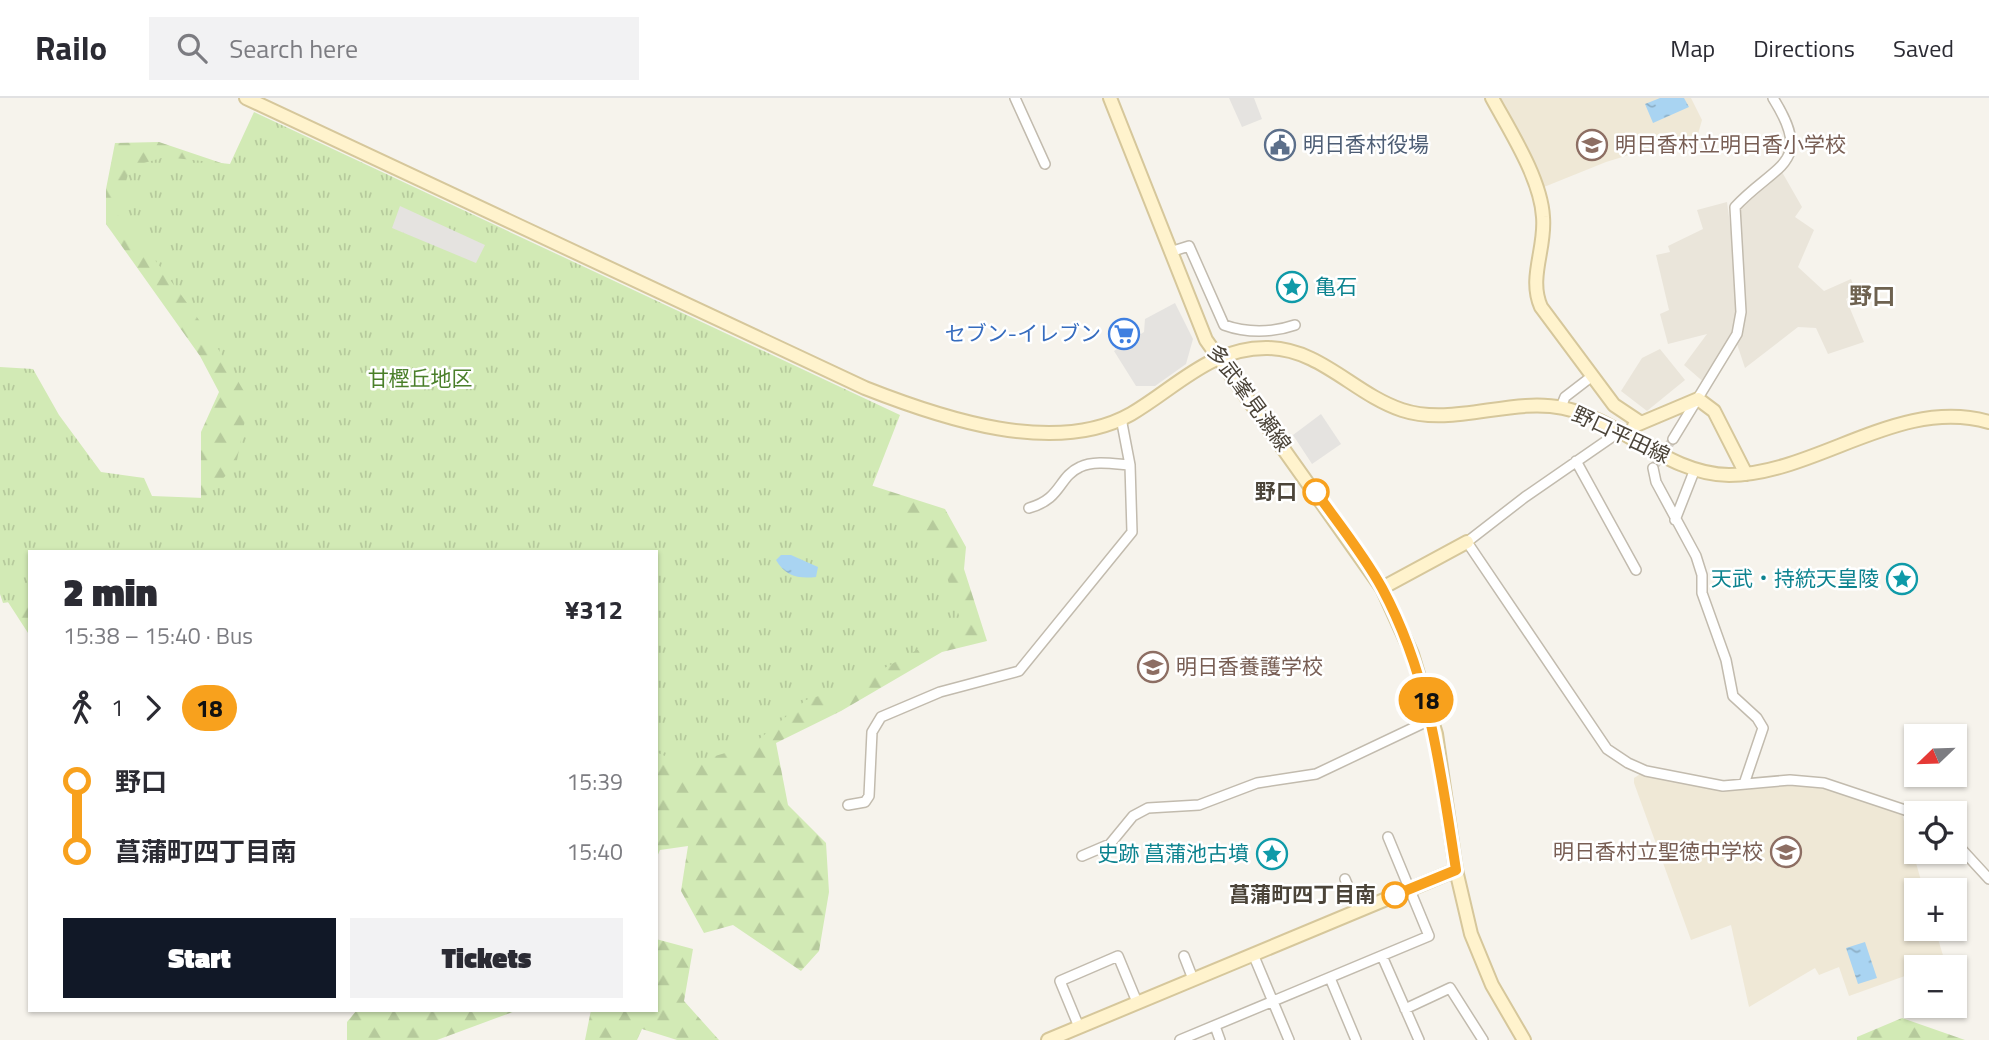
<!DOCTYPE html>
<meta charset="utf-8">
<style>
body{margin:0;font-family:"Titillium Web","Noto Sans JP",sans-serif;background:#f2f2f3;color:#2b2b33;height:100vh;display:flex;flex-direction:column;font-size:26px;white-space:nowrap}
*{box-sizing:border-box;margin:0}
p{font-size:23px;color:#7c7c81}
.icon{flex:none;width:38px;height:38px;fill:none;stroke:currentColor;stroke-width:2;stroke-linecap:round;stroke-linejoin:round}
.map{position:relative;flex:1;overflow:hidden}
.sheet{position:absolute;left:28px;top:452px;width:630px;height:462px;display:flex;flex-direction:column;background:#fff;border-radius:0px;box-shadow:0 2px 5px #0004}
.sheet>*{flex:none}
.badge{padding:0 14px;border-radius:23px;font-size:24px;line-height:46px}
.needle{width:46px;rotate:247deg}
.buttons{position:absolute;left:1904px;top:626px;display:grid;gap:14px}
.buttons a{display:grid;place-items:center;width:63px;height:63px;border-radius:0px;background:#fff;box-shadow:0 2px 5px #0004;font-size:35px}
.map>.badge{position:absolute;translate:-50% -50%;box-shadow:0 0 0 4px #fff}
.legs{display:flex;align-items:center;gap:10px;height:77px;padding:0 35px;font-size:23px}
.legs p{margin-inline-start:auto}
.headline{display:flex;align-items:center;justify-content:space-between;height:119px;padding:0 35px}
h1{font-size:38px;font-weight:800;line-height:52px}
.cta{display:flex;gap:14px;margin-top:auto;padding:14px 35px}
.cta a{flex:1;height:80px;border-radius:0px;background:#111827;color:#fff;font-size:28px;font-weight:800;line-height:80px;text-align:center}
.cta a+a{background:#f2f2f3;color:#2b2b33}
ul{padding:0 35px;list-style:none}
li{display:flex;align-items:center;gap:24px;height:70px;font-size:26px}
li i{display:grid;place-items:center;width:10px;height:100%;margin:0 9px;background:currentColor}
li i::after{content:'';width:18px;height:18px;margin:-9px;border:5px solid;border-radius:50%;background:#fff}
li p{margin-inline-start:auto}
li:first-child i{background:linear-gradient(#0000 50%,currentColor 0)}
li:last-child i{background:linear-gradient(currentColor 50%,#0000 0)}
header{display:flex;align-items:center;gap:42px;box-sizing:border-box;height:98px;padding:0 35px;background:#fff;border-bottom:2px solid #e1e1e2}
header strong{font-size:33px}
nav{display:flex;gap:38px;margin-inline-start:auto;font-size:24px}
.search{width:490px;height:63px;background:#f2f2f3;display:flex;align-items:center;gap:18px;box-sizing:border-box;padding:0 24px;border-radius:0px;color:#7c7c81;font-size:26px}
.map>svg:first-child{display:block}
.residential{fill:#eae5da}
.education{fill:#efe8d6}
.forest{fill:url(#forest-firs);fill-rule:evenodd}
.park{fill:url(#park-tufts)}
.parking{fill:#e5e3e0}
.water{fill:url(#water-ripples)}
.lines{fill:none;stroke-linecap:round;stroke-linejoin:round}
.street-tunnel{stroke:#d4d0c8;stroke-width:9;stroke-dasharray:9 4.5;stroke-linecap:butt}
.street-casing{stroke:#c2bbae;stroke-width:12}
.secondary-casing{stroke:#d6c79b;stroke-width:16}
.street{stroke:#fff;stroke-width:9}
.secondary{stroke:#fff3cd;stroke-width:12}
.line-1-casing{stroke:#fff;stroke-width:16}
.line-1{stroke:#f8a11d;stroke-width:10}
.stop-1-dot{fill:#fff;stroke:#f8a11d;stroke-width:3.5}
.labels{text-anchor:middle;stroke-width:5;stroke-linejoin:round;paint-order:stroke}
.service-label{font-size:21px;fill:#4e5e75;stroke:#fff;text-anchor:start}
.education-label{font-size:21px;fill:#785e54;stroke:#fff;text-anchor:start}
.culture-label{font-size:21px;fill:#0d838f;stroke:#fff;text-anchor:end}
.shop-label{font-size:21px;fill:#366cbe;stroke:#fff;text-anchor:end}
.park-label{font-size:21px;fill:#4a7f2a;stroke:#fff}
.street-label{font-size:21px;fill:#4b4439;stroke:#fff}
.stop-label{font-size:21px;font-weight:bold;fill:#4b4439;stroke:#fff;text-anchor:end}
.neighbourhood-label{font-size:23px;font-weight:bold;fill:#6e6250;stroke:#fff}
</style>
<header>
<strong>Railo</strong>
<div class="search"><svg class="icon" aria-label="search" viewBox="0 0 24 24"><circle cx="10" cy="10" r="6"/><path d="M15 15l6 6"/></svg>Search here</div>
<nav><a>Map</a><a>Directions</a><a>Saved</a></nav>
</header>
<div class="map">
<svg width="1989" height="942" viewBox="0 0 1989 942">
<defs>
<pattern id="forest-firs" width="22" height="20" patternUnits="userSpaceOnUse" patternTransform="scale(1.75)"><rect width="22" height="20" fill="#d2eab5"/><path d="M5 1l3.5 6h-7zM16 11l3.5 6h-7z" fill="#b6ca9c"/></pattern>
<pattern id="park-tufts" width="24" height="20" patternUnits="userSpaceOnUse" patternTransform="scale(1.75)"><rect width="24" height="20" fill="#d2eab5"/><path d="M3 7l-1-3M5 7V3M7 7l1-3M15 17l-1-3M17 17v-4M19 17l1-3" fill="none" stroke="#b6ca9c"/></pattern>
<pattern id="water-ripples" width="26" height="14" patternUnits="userSpaceOnUse" patternTransform="scale(1.75)"><rect width="26" height="14" fill="#a9d4f2"/><path d="M2 4q2-2 4 0t4 0M15 11q2-2 4 0t4 0" fill="none" stroke="#8caec5"/></pattern>
</defs>
<rect width="100%" height="100%" fill="#f6f3ec"/>
<!-- residential -->
<path class="residential" d="M1782,74L1802,109L1795,119L1814,132L1798,169L1824,193L1851,181L1856,194L1846,201L1864,244L1828,256L1816,230L1798,229L1745,270L1735,240L1707,287L1684,267L1707,236L1668,246L1660,216L1669,212L1656,157L1670,154L1668,148L1703,131L1697,112L1727,104L1739,195L1735,109Z
M1660,251L1685,282L1647,313L1621,293L1642,260Z"/>
<!-- education -->
<path class="education" d="M1499,0H1691L1702,22L1698,36L1606,64L1544,89Z
M1642,675L1717,691L1795,686L1829,692L1902,716L1924,793H1916V831H1935L1945,864L1916,870V874L1849,898L1839,869L1819,877L1815,870L1749,909L1731,827L1691,842L1634,685V680Z"/>
<!-- forest -->
<path class="forest" d="M159,44L239,71L263,84L313,94L361,96L392,85L466,118L468,134L400,106L383,113L351,104L337,126L334,173L326,203L328,215L369,260L394,266L413,236L428,228L436,192L434,174L443,159L456,184L448,224L459,262L440,292L464,320L491,306L517,267V242L490,201L493,153L532,185L568,240L558,279L568,317L553,340L565,377L567,419L577,445L591,450L602,419L617,399L592,358L612,305L619,268L691,250L747,256L854,309L853,335L833,394L802,402L771,419V452L765,467L802,481L816,479L818,469L867,386L945,411L966,449L964,471L987,543L942,554L841,613L776,645L788,707L826,745L829,794L819,853L801,873L733,827L704,835L681,793L688,748L660,752L656,761V572H668L676,562L674,553L656,544V453H463C444,438 418,427 413,402L436,392C437,362 442,350 417,330L400,345L392,404C405,416 409,437 419,453H339L361,418L359,396L345,387C308,404 280,406 280,453H30V538L6,501L0,481V273L30,274L51,317L97,377L140,384L147,403L201,405V334L219,294L200,258L106,126V91L115,45ZM178,84L192,87L242,86L253,105L245,133L225,145L182,140L168,144L145,109L156,89ZM251,171L260,173L280,222L321,261L352,307L339,310L327,306L315,284L294,264L269,230L244,184Z
M656,841L693,851L684,903L719,942H677L642,931L637,942H585L591,912H656Z
M357,912H518L437,942H347V924Z
M1902,920L1965,942H1857V939Z"/>
<!-- park -->
<path class="park" d="M254,14L900,317L870,394L906,420L940,457L962,527L854,587L806,602L752,647L685,667L656,654V453H30V501L3,505L0,496V269L33,271L59,317L101,374L144,380L152,398L204,400L236,367L249,302C211,235 167,174 117,116L130,69L165,59L230,66Z"/>
<!-- parking -->
<path class="parking" d="M1229,0H1254L1262,21L1242,29Z
M400,108L485,147L476,165L392,130Z
M1175,205L1193,241L1186,266L1155,288H1136L1114,253L1144,234L1145,221Z
M1321,316L1341,346L1312,366L1293,337Z"/>
<!-- water -->
<path class="water" d="M1660,0H1684L1689,9L1653,25L1645,6Z
M781,457H791L818,469L816,479C798,481 785,478 776,462Z
M1865,844L1877,880L1858,886L1846,850Z"/>
<g class="lines">
<!-- street-tunnel -->
<path class="street-tunnel" d="M1653,370L1673,341"/>
<!-- street casing -->
<g class="street-casing">
<path id="street" d="M1015,0L1045,66
M1170,154L1189,148L1224,227C1246,235 1272,235 1295,227
M1561,309L1565,299L1591,279
M1622,332L1525,399L1467,444L1607,651L1628,665L1646,673L1723,688L1790,682L1824,685L1917,716
M1673,341L1737,236L1741,214L1735,109C1776,65 1815,67 1773,0
M1576,363L1636,472
M1653,370L1656,384L1696,458L1702,477V495L1726,562L1733,598L1757,620L1763,630L1744,686
M1029,410C1062,401 1058,379 1080,369C1094,362 1115,366 1130,367
M1675,422L1695,371
M848,707L865,704L869,698L872,634L881,619L940,594L1019,573L1132,434L1130,367L1121,320
M1955,744L1989,781
M1082,758L1110,746L1133,718L1148,710L1199,707L1257,685L1316,676L1432,621
M1345,781L1358,812
M1253,856L1289,942
M1184,858L1193,881
M1382,858L1419,942
M1330,880L1356,942
M1405,911L1450,890L1483,942
M1215,928L1220,942
M1079,929L1060,883L1118,858L1137,904
M1180,942L1429,838L1388,739"/>
</g>
<!-- secondary casing -->
<g class="secondary-casing">
<path id="secondary" d="M246,0L865,290C941,320 1055,359 1131,316C1177,289 1211,249 1268,250C1321,251 1354,296 1402,312C1453,329 1511,299 1563,310C1621,322 1669,377 1729,377C1817,376 1899,298 1989,324
M1110,0L1206,242L1382,490L1412,556L1436,636L1456,772L1471,836L1492,887L1524,942
M1492,0C1510,33 1541,81 1543,119C1546,150 1528,180 1541,209L1614,307L1641,325
M1634,328L1698,301L1714,313L1746,376
M1382,490L1467,444
M1048,942L1456,772"/>
</g>
<!-- street -->
<use href="#street" class="street"/>
<!-- secondary -->
<use href="#secondary" class="secondary"/>
</g>
<g class="lines">
<!-- line-1 casing -->
<g class="line-1-casing">
<path id="line-1" d="M1316,394C1338,425 1364,457 1382,490C1430,579 1441,675 1456,772L1395,797"/>
</g>
<!-- line-1 -->
<use href="#line-1" class="line-1"/>
</g>
<!-- icons -->
<defs>
<g id="civic-ring" transform="scale(1.575)"><circle r="9.5" fill="#fff" stroke="#5c6f8a" stroke-width="1.5"/><path d="M-.6-6.5H3V-4.5H.6V-3L4-1V1h2V6H-6V1h2V-1L-.6-3ZM-1.2 2.5V6h2.4V2.5Z" fill="#5c6f8a"/></g>
<g id="school-ring" transform="scale(1.575)"><circle r="9.5" fill="#fff" stroke="#8d6e63" stroke-width="1.5"/><path d="M0-5L7-2L0 1L-7-2ZM-4 1L0 2.5L4 1V4Q0 6-4 4Z" fill="#8d6e63"/></g>
<g id="sight-ring" transform="scale(1.575)"><circle r="9.5" fill="#fff" stroke="#0f9aa8" stroke-width="1.5"/><path d="M0-6L1.8-2.2L6-1.7L2.9 1.2L3.7 5.4L0 3.3L-3.7 5.4L-2.9 1.2L-6-1.7L-1.8-2.2Z" fill="#0f9aa8"/></g>
<g id="supermarket-ring" transform="scale(1.575)"><circle r="9.5" fill="#fff" stroke="#3f7fe0" stroke-width="1.5"/><path d="M-6-5.5h2.5l.6 2H6L4.5 2H-2.5L-4.4-4H-6ZM-1.5 3.2a1.3 1.3 0 1 0 .1 0ZM3 3.2a1.3 1.3 0 1 0 .1 0Z" fill="#3f7fe0"/></g>
</defs>
<g fill-rule="evenodd">
<use href="#civic-ring" x="1280" y="47"/>
<use href="#school-ring" x="1592" y="47"/>
<use href="#sight-ring" x="1292" y="189"/>
<use href="#supermarket-ring" x="1124" y="236"/>
<use href="#sight-ring" x="1902" y="481"/>
<use href="#school-ring" x="1153" y="569"/>
<use href="#school-ring" x="1786" y="754"/>
<use href="#sight-ring" x="1272" y="756"/>
</g>
<!-- markers -->
<g class="stop-1-dot">
<circle cx="1316" cy="394" r="12"/>
<circle cx="1395" cy="797" r="12"/>
</g>
<g class="labels">
<!-- service labels -->
<g class="service-label">
<text x="1303" y="54">明日香村役場</text>
</g>
<!-- education labels -->
<g class="education-label">
<text x="1615" y="54">明日香村立明日香小学校</text>
<text x="1176" y="576">明日香養護学校</text>
<text x="1763" y="761" text-anchor="end">明日香村立聖徳中学校</text>
</g>
<!-- culture labels -->
<g class="culture-label">
<text x="1315" y="196" text-anchor="start">亀石</text>
<text x="1879" y="488">天武・持統天皇陵</text>
<text x="1249" y="763">史跡 菖蒲池古墳</text>
</g>
<!-- shop labels -->
<g class="shop-label">
<text x="1101" y="243">セブン-イレブン</text>
</g>
<!-- park labels -->
<g class="park-label">
<text x="420" y="288">甘樫丘地区</text>
</g>
<!-- street labels -->
<g class="street-label">
<text transform="translate(1249 300) rotate(54)" y="7">多武峯見瀬線</text>
<text transform="translate(1621 337) rotate(25)" y="7">野口平田線</text>
</g>
<!-- stop labels -->
<g class="stop-label">
<text x="1297" y="401">野口</text>
<text x="1376" y="804">菖蒲町四丁目南</text>
</g>
<!-- neighbourhood labels -->
<g class="neighbourhood-label">
<text x="1872" y="206">野口</text>
</g>
</g>
</svg>
<div class="buttons">
<a><svg class="needle" viewBox="-14 -14 28 28"><path d="M0-13l5 13h-10z" fill="#e53935"/><path d="M0 13l5-13h-10z" fill="#7c7c81"/></svg></a>
<a><svg class="icon" aria-label="locate" viewBox="0 0 24 24"><circle cx="12" cy="12" r="6"/><path d="M12 2v4M12 18v4M2 12h4M18 12h4"/></svg></a>
<a>+</a>
<a>−</a>
</div>
<b class="badge" style="left:1426px;top:602px;background:#f8a11d;color:#111">18</b>
<section class="sheet">
<div class="headline"><div><h1>2 min</h1><p>15:38 – 15:40 · Bus</p></div><b>¥312</b></div>
<div class="legs"><svg class="icon" aria-label="walk" viewBox="0 0 24 24"><circle cx="13" cy="4" r="2"/><path d="M13 8l-2 6 4 7M11 14l-3 7M7 12l3-4h3l4 4"/></svg>1<svg class="icon" aria-label="forward" viewBox="0 0 24 24"><path d="M9 5l7 7-7 7"/></svg><b class="badge" style="background:#f8a11d;color:#111">18</b></div>
<ul>
<li><i style="color:#f8a11d"></i><b>野口</b><p>15:39</p></li>
<li><i style="color:#f8a11d"></i><b>菖蒲町四丁目南</b><p>15:40</p></li>
</ul>
<div class="cta"><a>Start</a><a>Tickets</a></div>
</section>
</div>
